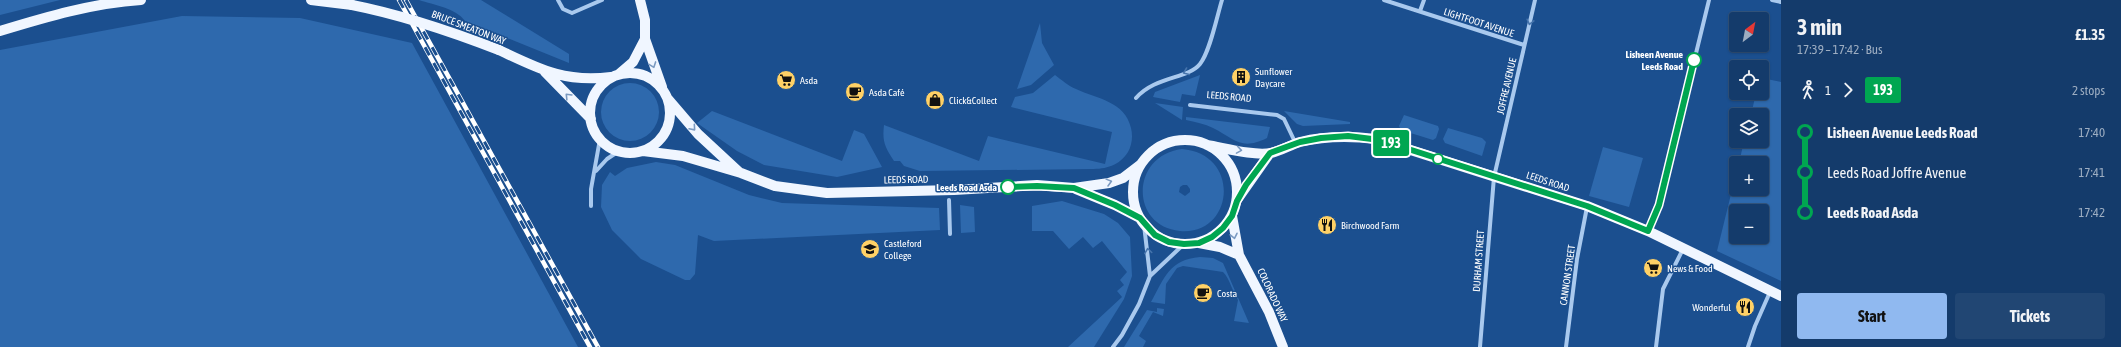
<!DOCTYPE html>
<meta charset="utf-8">
<style>
body{margin:0;font-family:"Asap Condensed",sans-serif;background:#214673;color:#f1f3f6;height:100vh;display:flex;flex-direction:column;font-size:15px;white-space:nowrap}
*{box-sizing:border-box;margin:0}
p{font-size:13px;color:#9dadc1}
.icon{flex:none;width:22px;height:22px;fill:none;stroke:currentColor;stroke-width:2;stroke-linecap:round;stroke-linejoin:round}
.map{position:relative;flex:1;overflow:hidden}
.details{display:flex;flex-direction:column;background:#143b6b;width:340px}
.details>*{flex:none}
.badge{padding:0 8px;border-radius:3px;font-size:14px;line-height:26px}
.needle{width:26px;rotate:32deg}
.fabs{position:absolute;left:1729px;top:12px;display:grid;gap:8px}
.fabs a{display:grid;place-items:center;width:40px;height:40px;border-radius:4px;background:#143b6b;box-shadow:0 1px 3px #0004,0 0 0 1px #33557e;font-size:20px}
.map>.badge{position:absolute;translate:-50% -50%;box-shadow:0 0 0 2px #fff}
.legs{display:flex;align-items:center;gap:6px;height:44px;padding:0 16px;font-size:13px}
.legs p{margin-inline-start:auto}
.overview{display:flex;align-items:center;justify-content:space-between;height:68px;padding:0 16px}
h1{font-size:22px;font-weight:700;line-height:30px}
.button{display:flex;gap:8px;margin-top:auto;padding:8px 16px}
.button a{flex:1;height:46px;border-radius:4px;background:#90b9f0;color:#111;font-size:16px;font-weight:700;line-height:46px;text-align:center}
.button a+a{background:#214673;color:#f1f3f6}
ul{padding:0 16px;list-style:none}
li{display:flex;align-items:center;gap:14px;height:40px;font-size:15px}
li i{display:grid;place-items:center;width:6px;height:100%;margin:0 5px;background:currentColor}
li i::after{content:'';width:10px;height:10px;margin:-5px;border:3px solid;border-radius:50%;background:#143b6b}
li p{margin-inline-start:auto}
li:first-child i{background:linear-gradient(#0000 50%,currentColor 0)}
li:last-child i{background:linear-gradient(currentColor 50%,#0000 0)}
main{display:flex;flex:1;min-height:0}
.map>svg:first-child{display:block}
.green{fill:#2e69ad;fill-rule:evenodd}
.lines{fill:none;stroke-linecap:round;stroke-linejoin:round}
.street{stroke:#a9c9ee;stroke-width:4}
.primary{stroke:#f0f6ff;stroke-width:10}
.rail-casing{stroke:#fff;stroke-width:4.5}
.rail{stroke:#1b4f8f;stroke-width:3;stroke-dasharray:9;stroke-linecap:butt}
.primary-bridge{stroke:#f0f6ff;stroke-width:10}
.oneway{stroke:#4674ac}
.oneway2{stroke:#7b9ac1}
.line-1-casing{stroke:#fff;stroke-width:9}
.line-1{stroke:#00a651;stroke-width:6}
.stop-1-dot{fill:#fff;stroke:#00a651;stroke-width:2}
.labels{text-anchor:middle;stroke-width:3;stroke-linejoin:round;paint-order:stroke}
.street-label{font-size:10px;fill:#fff;stroke:#1b4f8f}
.stop-label{font-size:10px;font-weight:bold;fill:#fff;stroke:#1b4f8f;text-anchor:end}
.poi-label{font-size:10px;fill:#fff;stroke:#1b4f8f;text-anchor:start}
</style>
<main>
<div class="map">
<svg width="1781" height="347" viewBox="0 0 1781 347">
<rect width="100%" height="100%" fill="#1b4f8f"/>
<!-- green -->
<path class="green" d="M0,0H60L0,15Z
M419,0H481L569,54V63L465,21C456,8 434,5 419,0Z
M182,16L300,18L412,43L578,347H0V50Z
M1040,23L1042,43L1054,65L1031,85L1017,89Z
M1055,75C1062,80 1068,86 1076,89C1097,99 1125,101 1131,128C1133,136 1132,145 1128,152C1119,166 1106,169 1091,169L920,171L904,166L900,161H894C885,147 882,142 884,125L979,161L988,136L1105,164L1112,132L1011,107L1015,97L1033,93Z
M1200,75L1195,96L1182,94L1180,102L1153,97L1155,92Z
M1762,78L1781,82V281L1717,251L1736,174V189H1762V163H1739L1744,141H1762V115H1751L1756,93H1762ZM1736,211H1762V237H1736Z
M601 112a29 29 0 1 1 58 0a29 29 0 1 1-58 0Z
M1155,103L1183,107L1182,120Z
M712,111L842,161L854,130L864,134L882,167L837,177L764,165L737,151L697,123Z
M1284,111L1350,122V124L1303,126L1297,124Z
M1404,115L1438,126L1439,129L1436,138L1433,140L1401,130L1399,126Z
M1186,117L1270,127L1267,138C1241,151 1235,139 1213,128C1205,124 1195,122 1186,120Z
M1448,128L1482,138L1486,142L1482,156L1445,143L1443,139Z
M1603,147L1643,158L1629,207L1589,196Z
M1182,149C1242,154 1234,236 1180,231C1129,226 1131,155 1182,149ZM1183,185H1187L1190,189V192L1185,196L1179,192L1180,187Z
M656,162L675,165L749,195L782,203L939,208L940,230L714,241L698,235L695,274L690,280H685L641,259L612,230L601,207L602,185L610,172L615,176L627,168Z
M1062,201L1104,214L1118,223L1130,237L1132,276L1124,299L1094,347H1068L1122,297L1117,291L1124,285L1120,280L1127,272L1102,241L1093,248L1083,237L1069,249L1053,231H1032V206Z
M960,205L974,207L975,232L961,233Z
M1200,257L1213,258L1223,263L1249,323L1234,321L1238,300C1232,291 1230,279 1223,272L1183,266L1177,268L1166,284L1165,304L1151,302C1165,277 1169,260 1200,257Z
M1157,308L1164,309L1163,316L1153,312L1139,336L1146,341L1143,347H1124L1147,310L1157,312Z"/>
<g class="lines">
<!-- street -->
<path class="street" d="M558,0L563,9L572,13L602,0
M1384,0L1524,45
M1772,0L1781,2
M1420,11L1424,0
M1136,98C1155,76 1188,79 1200,64C1210,52 1217,16 1222,0
M1190,105L1277,115L1284,119L1295,142
M596,171L607,159L619,151
M949,200L950,234
M591,206V189L600,139
M1144,225L1150,276
M1648,231L1659,205L1709,0
M1113,347L1122,335L1139,304L1150,276L1184,244
M1480,347L1494,177L1535,0
M1566,347L1577,259L1587,207
M1656,347L1663,289L1683,249
M1748,347L1755,326L1770,292"/>
<!-- primary -->
<path class="primary" d="M311,0L352,5
M640,0L645,20V39L662,87
M0,31C46,17 93,3 141,0
M499,50C539,69 565,83 611,77
M545,72L591,119
M590 113a40 40 0 1 1 80 0a40 40 0 1 1-80 0Z
M619,74L633,62L645,39
M668,99L698,134L739,172
M1133 192a52 52 0 1 1 104 0a52 52 0 1 1-104 0Z
M1207,145C1225,148 1253,156 1271,153C1281,151 1290,145 1300,142C1325,136 1350,136 1376,139L1587,206L1648,231L1781,296
M643,151L683,156L741,173L775,186L827,193L954,190L1037,185L1074,188L1109,183L1123,178L1140,165
M1076,189L1115,205L1140,218
M1237,200L1270,153
M1232,216L1239,255L1269,312L1283,347
M1199,243L1220,247L1239,255"/>
<!-- rail casing -->
<g class="rail-casing">
<path id="rail" d="M399,0L590,347
M406,0L598,347"/>
</g>
<!-- rail -->
<use href="#rail" class="rail"/>
<!-- primary-bridge -->
<path class="primary-bridge" d="M352,5C403,15 450,31 499,50"/>
</g>
<!-- one-way arrows -->
<defs><path id="oneway-chevron" d="M-2-3.5L2.5 0L-2 3.5" fill="none" stroke-width="1.6" stroke-linecap="round" stroke-linejoin="round"/></defs>
<g class="oneway">
<use href="#oneway-chevron" transform="translate(1530 22) rotate(104)"/>
<use href="#oneway-chevron" transform="translate(1186 72) rotate(159)"/>
<use href="#oneway-chevron" transform="translate(1148 251) rotate(-98)"/>
</g>
<g class="oneway2">
<use href="#oneway-chevron" transform="translate(653 65) rotate(70)"/>
<use href="#oneway-chevron" transform="translate(568 96) rotate(-134)"/>
<use href="#oneway-chevron" transform="translate(693 128) rotate(49)"/>
<use href="#oneway-chevron" transform="translate(1239 150) rotate(9)"/>
<use href="#oneway-chevron" transform="translate(1109 182) rotate(-15)"/>
<use href="#oneway-chevron" transform="translate(1234 236) rotate(78)"/>
</g>
<g class="lines">
<!-- line-1 casing -->
<g class="line-1-casing">
<path id="line-1" d="M1008,187L1037,186L1074,188L1115,205L1140,218L1155,235L1169,242L1184,244L1199,243L1212,237L1223,228L1232,216L1237,201L1246,185L1270,153L1300,142L1321,138L1348,136L1380,140L1587,206L1648,231L1659,205L1694,60"/>
</g>
<!-- line-1 -->
<use href="#line-1" class="line-1"/>
</g>
<!-- icons -->
<defs>
<g id="building-disc" transform="scale(1)"><circle r="9.5" fill="#ffd166" stroke="#1b4f8f"/><path d="M-4-6H4V6H1V3H-1V6H-4ZM-2.5-4.3h1.7v1.8h-1.7ZM.8-4.3h1.7v1.8H.8ZM-2.5-1h1.7V.8h-1.7ZM.8-1h1.7V.8H.8Z" fill="#111"/></g>
<g id="supermarket-disc" transform="scale(1)"><circle r="9.5" fill="#ffd166" stroke="#1b4f8f"/><path d="M-6-5.5h2.5l.6 2H6L4.5 2H-2.5L-4.4-4H-6ZM-1.5 3.2a1.3 1.3 0 1 0 .1 0ZM3 3.2a1.3 1.3 0 1 0 .1 0Z" fill="#111"/></g>
<g id="cafe-disc" transform="scale(1)"><circle r="9.5" fill="#ffd166" stroke="#1b4f8f"/><path d="M-5.5-4.5H6V0H3Q3 3.5 0 3.5H-2.5Q-5.5 3.5-5.5 0ZM3-3.2v2h1.7v-2ZM-6 4.5H4V6H-6Z" fill="#111"/></g>
<g id="shop-disc" transform="scale(1)"><circle r="9.5" fill="#ffd166" stroke="#1b4f8f"/><path d="M-5-2.5h2.3a2.7 3.5 0 0 1 5.4 0H5L5.5 6h-11ZM-1.5-2.5h3a1.5 2.3 0 0 0-3 0Z" fill="#111"/></g>
<g id="restaurant-disc" transform="scale(1)"><circle r="9.5" fill="#ffd166" stroke="#1b4f8f"/><path d="M-5-6h1v4h1v-4h1v4h1v-4h1v5L-1.5 .5V6h-2V.5L-5-1ZM5-6V6H3V1.5H1.5Q1.5-4 5-6Z" fill="#111"/></g>
<g id="university-disc" transform="scale(1)"><circle r="9.5" fill="#ffd166" stroke="#1b4f8f"/><path d="M0-5L7-2L0 1L-7-2ZM-4 1L0 2.5L4 1V4Q0 6-4 4Z" fill="#111"/></g>
</defs>
<g fill-rule="evenodd">
<use href="#building-disc" x="1241" y="77"/>
<use href="#supermarket-disc" x="786" y="80"/>
<use href="#cafe-disc" x="855" y="92"/>
<use href="#shop-disc" x="935" y="100"/>
<use href="#restaurant-disc" x="1327" y="225"/>
<use href="#university-disc" x="870" y="249"/>
<use href="#supermarket-disc" x="1653" y="268"/>
<use href="#cafe-disc" x="1203" y="293"/>
<use href="#restaurant-disc" x="1745" y="307"/>
</g>
<!-- markers -->
<g class="stop-1-dot">
<circle cx="1694" cy="60" r="7"/>
<circle cx="1438" cy="159" r="5"/>
<circle cx="1008" cy="187" r="7"/>
</g>
<g class="labels">
<!-- street labels -->
<g class="street-label">
<text transform="translate(1479 22) rotate(18)" y="4">LIGHTFOOT AVENUE</text>
<text transform="translate(469 27) rotate(21)" y="4">BRUCE SMEATON WAY</text>
<text transform="translate(1506 86) rotate(-77)" y="4">JOFFRE AVENUE</text>
<text transform="translate(1229 96) rotate(5)" y="4">LEEDS ROAD</text>
<text transform="translate(906 179) rotate(-1)" y="4">LEEDS ROAD</text>
<text transform="translate(1548 181) rotate(18)" y="4">LEEDS ROAD</text>
<text transform="translate(1478 261) rotate(-86)" y="4">DURHAM STREET</text>
<text transform="translate(1567 275) rotate(-82)" y="4">CANNON STREET</text>
<text transform="translate(1273 295) rotate(65)" y="4">COLORADO WAY</text>
</g>
<!-- stop labels -->
<g class="stop-label">
<text x="1683" y="58">Lisheen Avenue<tspan x="1683" dy="12">Leeds Road</tspan></text>
<text x="997" y="191">Leeds Road Asda</text>
</g>
<!-- poi labels -->
<g class="poi-label">
<text x="1255" y="75">Sunflower<tspan x="1255" dy="12">Daycare</tspan></text>
<text x="800" y="84">Asda</text>
<text x="869" y="96">Asda Café</text>
<text x="949" y="104">Click&amp;Collect</text>
<text x="1341" y="229">Birchwood Farm</text>
<text x="884" y="247">Castleford<tspan x="884" dy="12">College</tspan></text>
<text x="1667" y="272">News &amp; Food</text>
<text x="1217" y="297">Costa</text>
<text x="1731" y="311" text-anchor="end">Wonderful</text>
</g>
</g>
</svg>
<div class="fabs">
<a><svg class="needle" viewBox="-14 -14 28 28"><path d="M0-13l5 13h-10z" fill="#e53935"/><path d="M0 13l5-13h-10z" fill="#9dadc1"/></svg></a>
<a><svg class="icon" aria-label="locate" viewBox="0 0 24 24"><circle cx="12" cy="12" r="6"/><path d="M12 2v4M12 18v4M2 12h4M18 12h4"/></svg></a>
<a><svg class="icon" aria-label="layers" viewBox="0 0 24 24"><path d="M12 4l9 5-9 5-9-5zM3 14l9 5 9-5"/></svg></a>
<a>+</a>
<a>−</a>
</div>
<b class="badge" style="left:1391px;top:143px;background:#00a651;color:#fff">193</b>
</div>
<section class="details">
<div class="overview"><div><h1>3 min</h1><p>17:39 – 17:42 · Bus</p></div><b>£1.35</b></div>
<div class="legs"><svg class="icon" aria-label="walk" viewBox="0 0 24 24"><circle cx="13" cy="4" r="2"/><path d="M13 8l-2 6 4 7M11 14l-3 7M7 12l3-4h3l4 4"/></svg>1<svg class="icon" aria-label="forward" viewBox="0 0 24 24"><path d="M9 5l7 7-7 7"/></svg><b class="badge" style="background:#00a651;color:#fff">193</b><p>2 stops</p></div>
<ul>
<li><i style="color:#00a651"></i><b>Lisheen Avenue Leeds Road</b><p>17:40</p></li>
<li><i style="color:#00a651"></i><span>Leeds Road Joffre Avenue</span><p>17:41</p></li>
<li><i style="color:#00a651"></i><b>Leeds Road Asda</b><p>17:42</p></li>
</ul>
<div class="button"><a>Start</a><a>Tickets</a></div>
</section>
</main>
